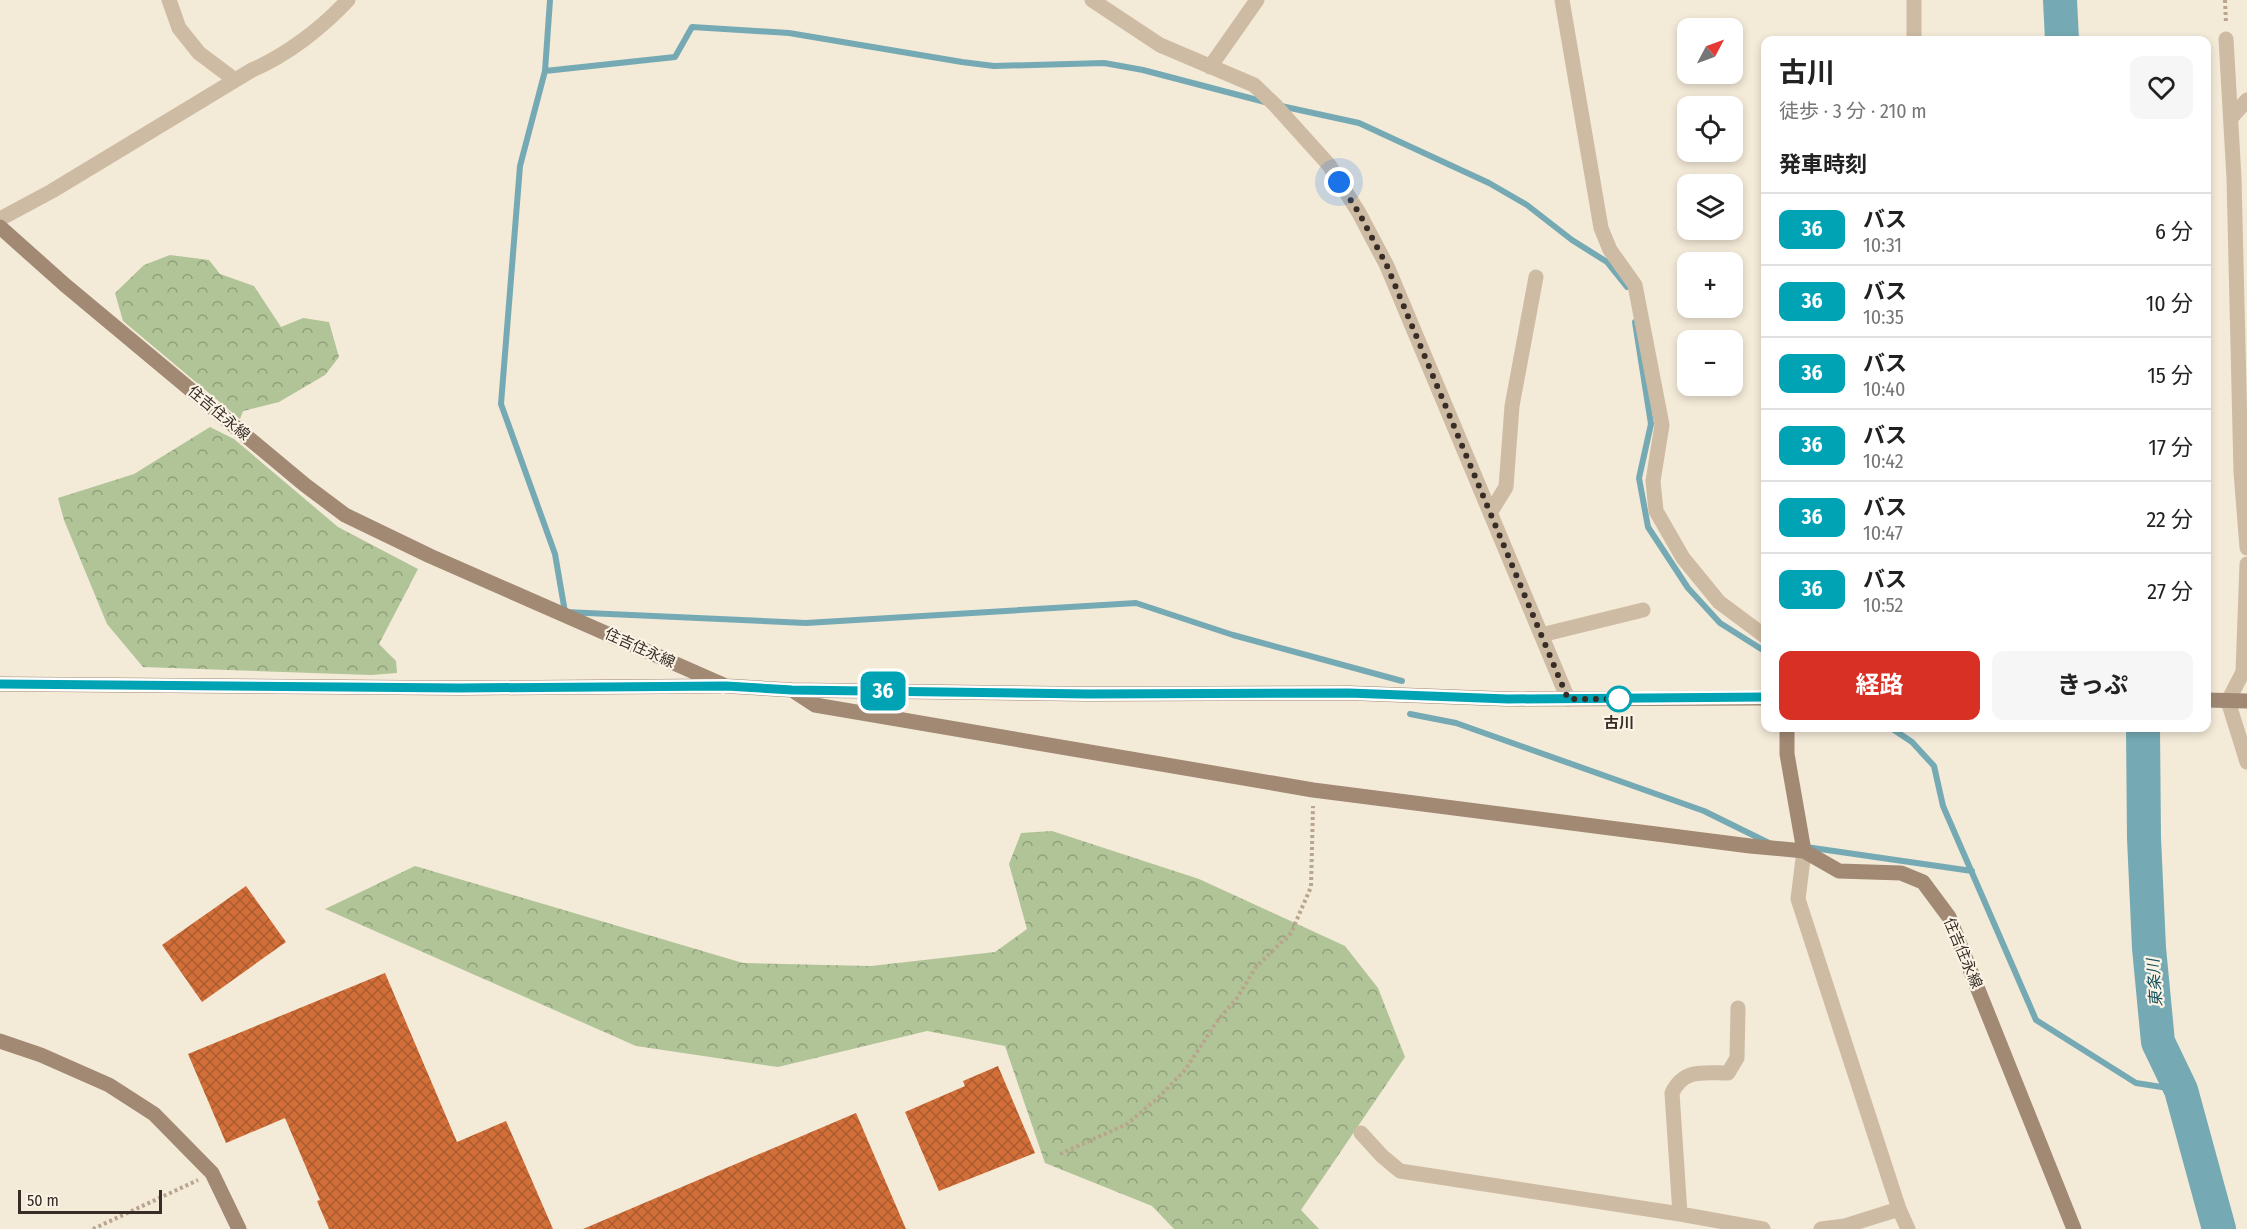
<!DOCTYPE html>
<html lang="ja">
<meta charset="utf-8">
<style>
body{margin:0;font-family:"Fira Sans Condensed","Noto Sans JP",sans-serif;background:#f6f6f6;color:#222;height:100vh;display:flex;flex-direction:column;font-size:22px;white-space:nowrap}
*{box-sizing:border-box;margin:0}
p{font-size:20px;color:#767676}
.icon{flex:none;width:33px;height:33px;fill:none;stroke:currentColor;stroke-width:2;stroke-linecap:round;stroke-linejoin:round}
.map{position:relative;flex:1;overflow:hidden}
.sheet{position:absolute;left:1761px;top:36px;width:450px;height:696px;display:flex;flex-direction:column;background:#fff;border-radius:12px;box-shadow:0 3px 9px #0003}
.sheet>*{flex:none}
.badge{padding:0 12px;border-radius:9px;font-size:21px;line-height:39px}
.needle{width:39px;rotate:49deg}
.controls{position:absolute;left:1677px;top:18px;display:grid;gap:12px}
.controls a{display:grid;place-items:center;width:66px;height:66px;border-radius:12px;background:#fff;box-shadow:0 3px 9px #0003;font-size:30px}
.scale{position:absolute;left:18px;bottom:15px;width:144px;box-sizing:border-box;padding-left:6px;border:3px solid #372d26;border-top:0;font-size:16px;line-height:21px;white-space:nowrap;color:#372d26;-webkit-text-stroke:4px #fbf3e5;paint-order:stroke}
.you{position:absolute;width:30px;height:30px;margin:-15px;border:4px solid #fff;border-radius:50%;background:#1a73e8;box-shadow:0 0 0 9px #1a73e833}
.map>.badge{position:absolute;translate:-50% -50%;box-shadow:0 0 0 3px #fff}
h2{padding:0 18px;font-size:22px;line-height:54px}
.round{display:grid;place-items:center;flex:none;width:63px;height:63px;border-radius:12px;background:#f6f6f6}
.overview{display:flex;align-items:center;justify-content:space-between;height:102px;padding:0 18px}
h1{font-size:28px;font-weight:700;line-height:45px}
.primary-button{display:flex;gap:12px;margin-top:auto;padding:12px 18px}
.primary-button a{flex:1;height:69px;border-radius:12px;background:#d93025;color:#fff;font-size:24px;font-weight:700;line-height:69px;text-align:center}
.primary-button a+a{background:#f6f6f6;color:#222}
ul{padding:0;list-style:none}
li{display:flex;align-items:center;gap:18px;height:72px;padding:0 18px;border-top:2px solid #e0e0e0}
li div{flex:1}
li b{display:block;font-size:22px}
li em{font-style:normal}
li .badge{min-width:66px;font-weight:700;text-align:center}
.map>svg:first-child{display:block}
.forest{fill:url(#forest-crowns)}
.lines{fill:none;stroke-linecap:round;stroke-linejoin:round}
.stream{stroke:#75aab4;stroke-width:6}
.river{stroke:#75aab4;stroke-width:34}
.building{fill:url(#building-cross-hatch)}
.path{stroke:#b9a58d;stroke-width:4;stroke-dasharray:3 3;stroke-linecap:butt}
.street{stroke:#cdbba3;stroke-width:15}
.secondary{stroke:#a18974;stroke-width:15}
.line-casing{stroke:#fff;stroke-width:14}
.line{stroke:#00a3b4;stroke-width:9}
.walk{stroke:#372d26;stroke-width:6;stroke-dasharray:0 10.8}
.stop-dot{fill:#fff;stroke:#00a3b4;stroke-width:3}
.labels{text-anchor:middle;stroke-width:4.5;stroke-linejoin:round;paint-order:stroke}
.street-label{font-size:15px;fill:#372d26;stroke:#fbf3e5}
.stop-label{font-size:15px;font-weight:bold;fill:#372d26;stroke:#fbf3e5}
.water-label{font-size:16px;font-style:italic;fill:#17515d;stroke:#fbf3e5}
</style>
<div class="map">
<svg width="2247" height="1229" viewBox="0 0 2247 1229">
<defs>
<pattern id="forest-crowns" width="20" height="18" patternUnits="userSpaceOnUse" patternTransform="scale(1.5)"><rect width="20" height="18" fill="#b0c497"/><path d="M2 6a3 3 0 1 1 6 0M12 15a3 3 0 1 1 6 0" fill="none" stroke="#90a07b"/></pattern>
<pattern id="building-cross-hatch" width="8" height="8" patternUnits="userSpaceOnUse" patternTransform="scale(1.5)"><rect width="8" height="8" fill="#d26e38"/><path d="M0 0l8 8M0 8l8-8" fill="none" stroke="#ab5b2f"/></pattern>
</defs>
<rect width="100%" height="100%" fill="#f4ead8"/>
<!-- forest -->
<path class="forest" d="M170,255L209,260L220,274L254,286L281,327L303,318L329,322L339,357L325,375L279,402L243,411L240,419L123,321L115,293L144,265Z
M210,427L234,439L338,527L418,569L379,644L396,661L397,673L371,675L143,667L107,624L64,520L58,498L134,474Z
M1052,831L1199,879L1345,946L1378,988L1405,1057L1301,1210L1319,1229H1174L1152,1206L1045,1163L1005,1046L927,1031L778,1067L636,1046L325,909L415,866L743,963L871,966L995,952L1027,929L1009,864L1021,833Z"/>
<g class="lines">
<!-- stream -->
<path class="stream" d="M550,0L545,71L520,166L501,404L555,554L565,612L806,623L1136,603L1233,635L1402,681
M545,71L675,57L692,27L789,33L962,62L994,66L1104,63L1143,70L1265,102
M1281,106L1359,123L1489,183L1527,205L1572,240L1607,262L1627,287
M1635,322L1651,424L1639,478L1648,527L1688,588L1720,623L1766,652
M1410,714L1456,723L1704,811L1769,843
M1891,728L1912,742L1934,766L1943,806L2036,1020L2136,1083L2181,1090
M1806,847L1972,871"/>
<!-- river -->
<path class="river" d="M2060,0L2062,40
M2143,728L2144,838L2149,948L2158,1042L2181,1090L2219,1229"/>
</g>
<!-- building -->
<path class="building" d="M246,886L286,942L202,1002L162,945Z
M385,973L457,1142L506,1121L553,1229H329L317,1201L320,1200L285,1118L226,1143L188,1054Z
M998,1066L1035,1153L939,1191L905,1112L965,1086L963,1081Z
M856,1113L906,1229H583Z"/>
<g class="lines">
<!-- path -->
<path class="path" d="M2225,0L2226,24
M1060,1154L1127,1124L1159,1097L1185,1070L1218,1020L1237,998L1256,967L1291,933L1311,887L1313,806
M93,1229L198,1180"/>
<!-- street -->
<path class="street" d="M169,0L179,28L199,53L235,80
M1092,0L1160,45L1254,85L1275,105L1329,165L1359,213L1387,266L1568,699
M1562,0L1601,228L1610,250L1635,285L1662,425L1653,481L1656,511L1683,558L1719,602L1766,637
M1914,0V40
M2226,39L2234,178L2241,472L2247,548
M1210,67L1257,0
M2231,118L2247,100
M0,219L52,191L252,70C287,55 322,28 348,0
M1490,513L1506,487L1512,406L1536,277
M2247,564L2243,672L2228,701L2247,762
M1541,635L1643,610
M1804,851L1798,899L1899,1209L1908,1229
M1361,1133L1382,1156L1400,1171L1680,1214L1763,1229
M1680,1214L1672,1093C1684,1068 1704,1073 1728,1073L1737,1058L1738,1008
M1821,1229L1845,1226L1899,1209"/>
<!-- secondary -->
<path class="secondary" d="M0,227L65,285L305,485L345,515L430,556L726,686L792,690L1088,694L1349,693L1508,699L1766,698
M0,684L460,688L720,686
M792,690L815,705L1313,790L1750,846L1804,851
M2206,700L2247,701
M1787,728V754L1804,851L1839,871L1901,873L1923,882L1949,917L2074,1229
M0,1041L41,1055L109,1085L154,1114L212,1173L239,1229"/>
</g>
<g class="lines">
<!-- line casing -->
<g class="line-casing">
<path id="line" d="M0,684L460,688L726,686L792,690L1088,694L1349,693L1508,699L1766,697"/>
</g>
<!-- line -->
<use href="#line" class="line"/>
<!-- walk -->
<path class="walk" d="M1339,182L1359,213L1387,266L1568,699H1619"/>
</g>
<!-- markers -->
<circle class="stop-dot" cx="1619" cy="699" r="12"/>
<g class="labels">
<!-- street labels -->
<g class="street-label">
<text transform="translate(219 413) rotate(40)" y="5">住吉住永線</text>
<text transform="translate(640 648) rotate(24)" y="5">住吉住永線</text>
<text transform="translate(1963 953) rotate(67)" y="5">住吉住永線</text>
</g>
<!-- stop labels -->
<g class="stop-label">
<text x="1619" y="728">古川</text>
</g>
<!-- water labels -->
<g class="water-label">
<text transform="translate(2154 983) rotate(-94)" y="6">東条川</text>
</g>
</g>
</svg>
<div class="controls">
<a><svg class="needle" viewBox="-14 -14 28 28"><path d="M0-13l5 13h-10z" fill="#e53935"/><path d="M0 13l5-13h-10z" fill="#767676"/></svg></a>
<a><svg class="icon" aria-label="locate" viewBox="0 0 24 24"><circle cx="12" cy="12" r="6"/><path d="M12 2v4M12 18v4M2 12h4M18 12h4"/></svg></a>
<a><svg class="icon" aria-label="layers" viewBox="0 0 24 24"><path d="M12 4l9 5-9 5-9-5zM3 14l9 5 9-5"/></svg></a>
<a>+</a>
<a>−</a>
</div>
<div class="scale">50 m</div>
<div class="you" style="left:1339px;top:182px"></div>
<b class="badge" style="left:883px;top:691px;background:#00a3b4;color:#fff">36</b>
<section class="sheet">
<div class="overview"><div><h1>古川</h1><p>徒歩 · 3 分 · 210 m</p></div><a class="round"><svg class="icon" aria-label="heart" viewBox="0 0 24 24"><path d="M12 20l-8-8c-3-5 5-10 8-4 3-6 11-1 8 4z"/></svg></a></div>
<h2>発車時刻</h2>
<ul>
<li><span class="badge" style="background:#00a3b4;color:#fff">36</span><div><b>バス</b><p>10:31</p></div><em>6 分</em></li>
<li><span class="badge" style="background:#00a3b4;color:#fff">36</span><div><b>バス</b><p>10:35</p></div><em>10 分</em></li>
<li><span class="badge" style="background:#00a3b4;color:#fff">36</span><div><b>バス</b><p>10:40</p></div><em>15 分</em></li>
<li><span class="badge" style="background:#00a3b4;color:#fff">36</span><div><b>バス</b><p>10:42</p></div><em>17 分</em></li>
<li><span class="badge" style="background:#00a3b4;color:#fff">36</span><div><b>バス</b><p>10:47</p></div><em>22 分</em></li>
<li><span class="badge" style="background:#00a3b4;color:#fff">36</span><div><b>バス</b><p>10:52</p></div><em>27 分</em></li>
</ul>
<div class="primary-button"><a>経路</a><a>きっぷ</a></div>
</section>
</div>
